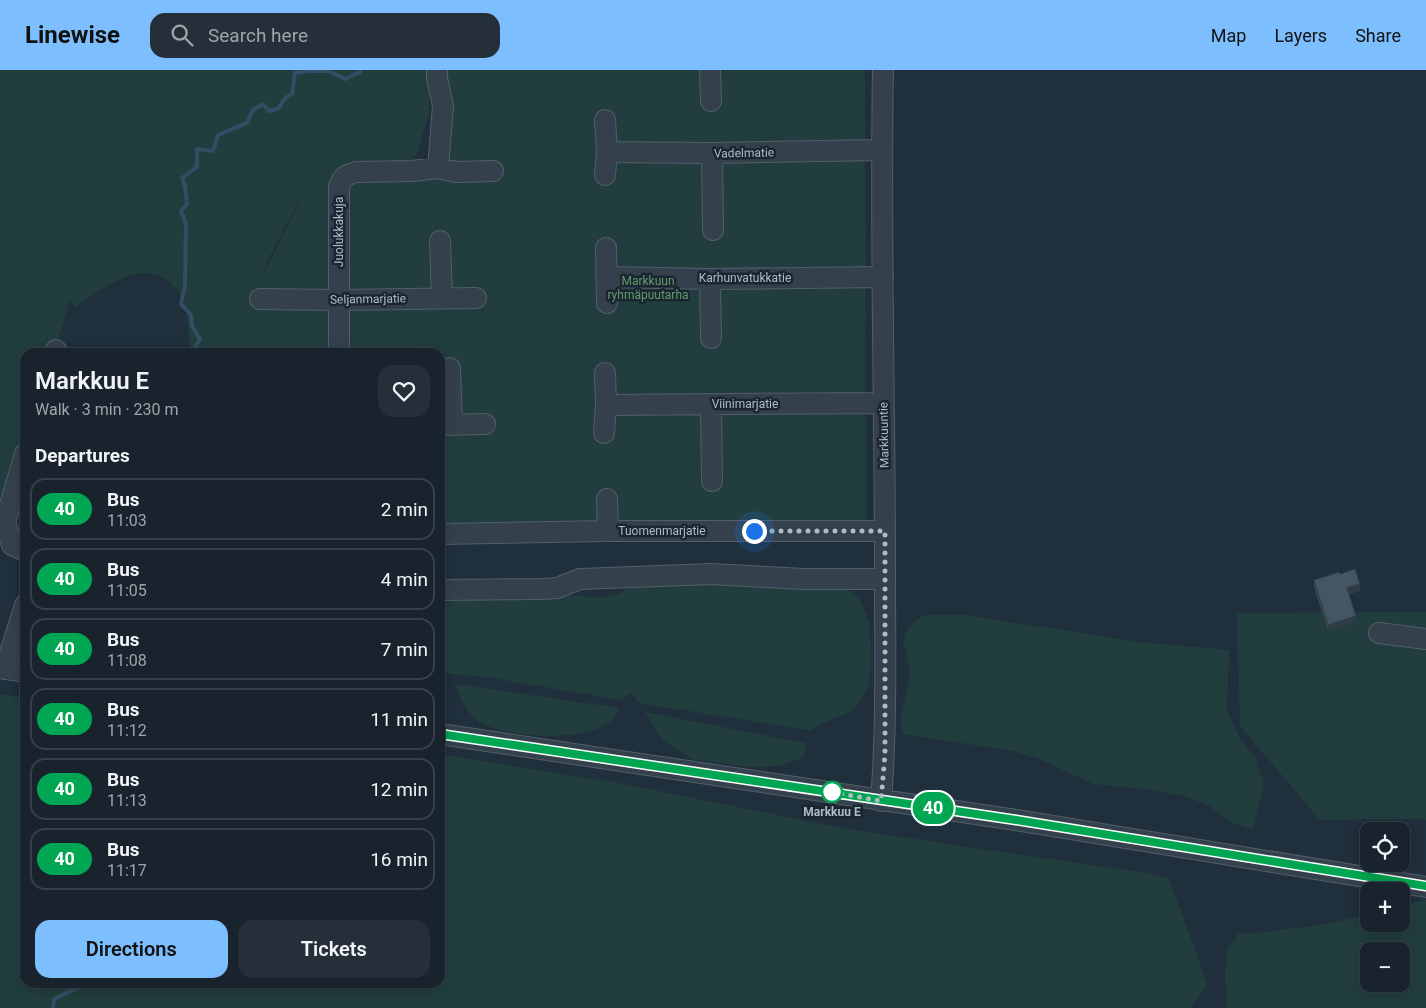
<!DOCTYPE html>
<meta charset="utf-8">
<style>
body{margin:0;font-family:Roboto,sans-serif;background:#252f39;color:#f1f3f6;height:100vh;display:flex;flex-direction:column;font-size:19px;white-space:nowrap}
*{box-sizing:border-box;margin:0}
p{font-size:16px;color:#9fa4aa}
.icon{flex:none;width:28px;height:28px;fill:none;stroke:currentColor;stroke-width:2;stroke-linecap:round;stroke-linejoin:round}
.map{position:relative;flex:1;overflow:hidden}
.side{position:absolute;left:20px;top:278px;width:425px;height:640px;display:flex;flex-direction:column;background:#18232d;border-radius:15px;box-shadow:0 2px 12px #0003,0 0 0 1px #364049}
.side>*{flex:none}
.badge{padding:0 10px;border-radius:16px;font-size:18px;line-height:32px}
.tools{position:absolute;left:1360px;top:752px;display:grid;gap:10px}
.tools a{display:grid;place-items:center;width:50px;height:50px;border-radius:10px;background:#18232d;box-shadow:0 2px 12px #0003,0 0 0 1px #364049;font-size:25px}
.you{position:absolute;width:25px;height:25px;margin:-12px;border:4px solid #fff;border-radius:50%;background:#1a73e8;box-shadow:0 0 0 8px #1a73e833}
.map>.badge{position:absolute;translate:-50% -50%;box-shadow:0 0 0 2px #fff}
h2{padding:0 15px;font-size:19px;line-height:45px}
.round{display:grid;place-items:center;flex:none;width:52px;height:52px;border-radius:15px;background:#252f39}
.overview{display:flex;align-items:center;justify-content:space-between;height:85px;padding:0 15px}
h1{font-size:24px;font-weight:600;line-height:38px}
.button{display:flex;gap:10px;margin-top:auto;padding:10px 15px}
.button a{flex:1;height:58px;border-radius:15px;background:#7dbeff;color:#111;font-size:20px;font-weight:600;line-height:58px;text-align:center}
.button a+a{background:#252f39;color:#f1f3f6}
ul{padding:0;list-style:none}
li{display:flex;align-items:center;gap:15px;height:62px;margin:0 10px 8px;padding:0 5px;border:2px solid #364049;border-radius:15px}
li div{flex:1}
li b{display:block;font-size:19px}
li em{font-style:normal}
li .badge{min-width:55px;font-weight:700;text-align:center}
header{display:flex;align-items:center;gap:30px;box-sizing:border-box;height:70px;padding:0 25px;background:#7dbeff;color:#111}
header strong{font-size:24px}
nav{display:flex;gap:28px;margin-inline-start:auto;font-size:18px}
.search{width:350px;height:45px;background:#252f39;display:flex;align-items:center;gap:12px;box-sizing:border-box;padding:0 18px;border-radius:15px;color:#9fa4aa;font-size:19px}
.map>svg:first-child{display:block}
.green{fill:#223d3d;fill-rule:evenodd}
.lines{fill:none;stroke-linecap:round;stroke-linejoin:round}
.stream{stroke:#324e65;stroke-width:4}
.minor-casing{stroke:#525f6a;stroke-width:22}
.minor{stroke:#34414c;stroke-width:20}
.wall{fill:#3a4955}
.shaded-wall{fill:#303c45}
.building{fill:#445563;stroke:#303c45}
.line-casing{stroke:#fff;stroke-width:11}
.line{stroke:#00a651;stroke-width:8}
.walk{stroke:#afbcc8;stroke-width:5;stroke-dasharray:0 9}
.stop-dot{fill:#fff;stroke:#00a651;stroke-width:2.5}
.labels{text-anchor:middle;stroke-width:5;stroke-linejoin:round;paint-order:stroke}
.street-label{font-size:12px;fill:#afbcc8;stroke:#1a2631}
.park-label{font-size:12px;fill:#649b6b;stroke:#1a2631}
.stop-label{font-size:12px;font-weight:bold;fill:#afbcc8;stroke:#1a2631}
</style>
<header>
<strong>Linewise</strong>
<div class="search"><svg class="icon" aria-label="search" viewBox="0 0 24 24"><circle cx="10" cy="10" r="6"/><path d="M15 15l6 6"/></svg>Search here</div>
<nav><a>Map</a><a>Layers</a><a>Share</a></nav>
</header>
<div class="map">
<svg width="1426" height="938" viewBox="0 0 1426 938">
<rect width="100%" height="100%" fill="#202f3c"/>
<!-- green -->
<path class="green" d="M0,0H429V45L416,85L411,92L446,91L447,0H865L866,455L440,454V282H185L190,277C188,260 188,239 180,223C178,220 174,217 172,215C145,185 100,220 75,237L70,231L54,282H25V379L0,462ZM301,126H302L263,205L268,190Z
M711,512L845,517L860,529L869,552L872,587L868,617L861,630L852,641L821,654L811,661L640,633L630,623L622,630L486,607L440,603V535L465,525L555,523L600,528L619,524L633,514Z
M1426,542V750L1417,749L1320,750L1240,656L1237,543Z
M925,545H965L1140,572L1229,580L1227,640L1240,669L1256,688L1264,715L1253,760L1232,753L1208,735L1184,726L1143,719L1093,714L1039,689L1013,681L902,664L901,649L910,604L906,582L903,573L905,563L916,550Z
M455,614L620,638C617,642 613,650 608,653C581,672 504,669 477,650C465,641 460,626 455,614Z
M0,624L25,628V912H440V684L619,713L847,759L1146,803L1169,809L1193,874L1207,915L1191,938H0Z
M645,642L805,673V683L802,688L779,696L748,697L692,689L662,670Z
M1426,830V938H1227L1225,904L1228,878L1240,862L1249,864L1326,854L1369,844V854H1401V836ZM1369,881H1401V914H1369Z"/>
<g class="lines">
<!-- stream -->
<path class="stream" d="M192,282L200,269L192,256L191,245L181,234L185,215L186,154L181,141L187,134L185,116L182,108L197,97V79L213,81L218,65L247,53L253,40L263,34L269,41L279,38L284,29L292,24L295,3L307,1H329L345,9L360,2L361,0
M53,938L54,929L89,912"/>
<!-- minor casing -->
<g class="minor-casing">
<path id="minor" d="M437,0V8L443,36L438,98
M710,0L711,31
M605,50L607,82L605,105
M607,82L712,83L881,80
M712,83L713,160
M440,171L442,228
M606,178L607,233
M607,207L710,209L883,207
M710,209L711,268
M260,229L339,230L476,228
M55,282L56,280
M339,282V117C342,107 346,105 356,102L412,101L438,98L456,102L493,101
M450,298L452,354
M711,334L712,411
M606,335L883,333
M440,355L485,354
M604,363L606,335L605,303
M25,384L5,452L12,475L25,481
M607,429L608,461
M440,464L608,461H885
M440,520L543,519L557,518L580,509L711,504L803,509H885
M1379,563L1426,569
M0,598L25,602
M5,599L25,535
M440,664L1016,750L1426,817
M881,731C887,654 885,577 885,500C885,333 880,167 883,0"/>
</g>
<!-- minor -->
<use href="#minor" class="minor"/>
</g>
<!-- wall -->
<path class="wall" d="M1340,504L1360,521L1349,524L1356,552L1328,561L1314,517V510Z"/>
<!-- shaded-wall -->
<path class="shaded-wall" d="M1360,514V521L1347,525V518Z
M1356,546V552L1328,561V555Z"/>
<!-- building -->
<path class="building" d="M1355,499L1360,514L1347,518L1356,546L1328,555L1314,510L1339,502L1340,504Z"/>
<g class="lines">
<!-- line casing -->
<g class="line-casing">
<path id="line" d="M440,664L1016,750L1426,816"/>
</g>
<!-- line -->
<use href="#line" class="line"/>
<!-- walk -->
<path class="walk" d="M754,461H885V684L881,731L832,722"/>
</g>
<!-- markers -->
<circle class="stop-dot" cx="832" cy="722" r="10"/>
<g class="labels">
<!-- street labels -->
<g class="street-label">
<text transform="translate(744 83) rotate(-1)" y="4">Vadelmatie</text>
<text transform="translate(339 162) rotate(-90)" y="4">Juolukkakuja</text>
<text x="745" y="212">Karhunvatukkatie</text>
<text transform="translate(368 229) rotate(-1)" y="4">Seljanmarjatie</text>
<text x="745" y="338">Viinimarjatie</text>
<text transform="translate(884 365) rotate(-91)" y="4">Markkuuntie</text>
<text x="662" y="465">Tuomenmarjatie</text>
</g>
<!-- park labels -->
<g class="park-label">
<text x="648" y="215">Markkuun<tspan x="648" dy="14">ryhmäpuutarha</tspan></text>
</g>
<!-- stop labels -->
<g class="stop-label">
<text x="832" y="746">Markkuu E</text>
</g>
</g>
</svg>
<div class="tools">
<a><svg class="icon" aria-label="locate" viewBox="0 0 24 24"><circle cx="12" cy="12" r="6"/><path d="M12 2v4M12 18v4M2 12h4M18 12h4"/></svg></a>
<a>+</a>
<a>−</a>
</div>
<div class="you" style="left:754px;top:461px"></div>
<b class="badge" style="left:933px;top:738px;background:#00a651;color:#fff">40</b>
<section class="side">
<div class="overview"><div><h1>Markkuu E</h1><p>Walk · 3 min · 230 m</p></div><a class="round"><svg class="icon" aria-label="heart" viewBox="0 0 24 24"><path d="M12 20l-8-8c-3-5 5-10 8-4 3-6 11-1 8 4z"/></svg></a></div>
<h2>Departures</h2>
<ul>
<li><span class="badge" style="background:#00a651;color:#fff">40</span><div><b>Bus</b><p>11:03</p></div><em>2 min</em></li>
<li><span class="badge" style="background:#00a651;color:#fff">40</span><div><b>Bus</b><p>11:05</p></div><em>4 min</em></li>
<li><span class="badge" style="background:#00a651;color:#fff">40</span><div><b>Bus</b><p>11:08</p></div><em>7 min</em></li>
<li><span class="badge" style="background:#00a651;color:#fff">40</span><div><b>Bus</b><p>11:12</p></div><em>11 min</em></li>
<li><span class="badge" style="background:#00a651;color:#fff">40</span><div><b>Bus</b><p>11:13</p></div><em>12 min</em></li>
<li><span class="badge" style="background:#00a651;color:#fff">40</span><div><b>Bus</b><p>11:17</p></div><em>16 min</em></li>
</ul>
<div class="button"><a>Directions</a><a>Tickets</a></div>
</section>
</div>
